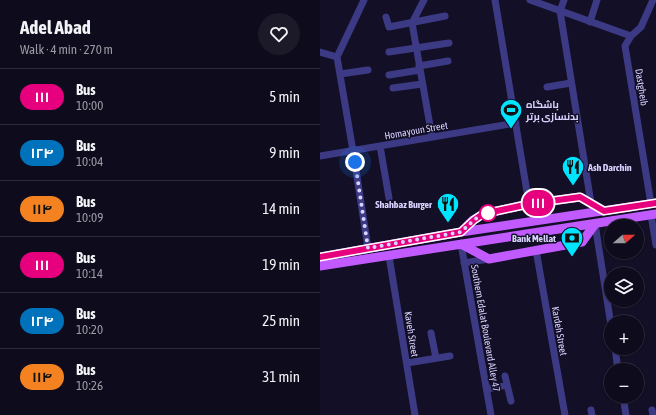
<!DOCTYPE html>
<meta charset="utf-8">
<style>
body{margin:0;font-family:"Asap Condensed",Cairo,sans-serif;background:#1c1929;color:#f1f3f6;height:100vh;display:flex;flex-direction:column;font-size:15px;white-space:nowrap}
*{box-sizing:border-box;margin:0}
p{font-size:13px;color:#9b9ba3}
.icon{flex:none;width:22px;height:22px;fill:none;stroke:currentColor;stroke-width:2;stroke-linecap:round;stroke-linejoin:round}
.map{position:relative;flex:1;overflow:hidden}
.sheet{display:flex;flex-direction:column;background:#0e0b1c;width:320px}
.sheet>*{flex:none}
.badge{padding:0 8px;border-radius:13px;font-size:14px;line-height:26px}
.needle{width:26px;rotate:70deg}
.buttons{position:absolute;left:284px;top:219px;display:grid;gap:8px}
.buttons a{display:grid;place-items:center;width:40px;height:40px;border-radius:50%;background:#0e0b1c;box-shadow:0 1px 3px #0004,0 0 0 1px #2e2b3b;font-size:20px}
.you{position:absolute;width:20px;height:20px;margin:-10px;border:3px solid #fff;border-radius:50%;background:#1a73e8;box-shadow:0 0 0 6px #1a73e833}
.map>.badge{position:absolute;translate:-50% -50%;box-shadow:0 0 0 2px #fff}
.round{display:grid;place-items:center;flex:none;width:42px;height:42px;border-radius:21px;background:#1c1929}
.headline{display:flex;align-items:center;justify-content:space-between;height:68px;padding:0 20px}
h1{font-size:19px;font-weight:700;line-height:30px}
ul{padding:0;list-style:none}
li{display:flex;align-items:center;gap:12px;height:56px;padding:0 20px;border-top:1px solid #2e2b3b}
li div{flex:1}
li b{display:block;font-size:15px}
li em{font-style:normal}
li .badge{min-width:44px;font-weight:700;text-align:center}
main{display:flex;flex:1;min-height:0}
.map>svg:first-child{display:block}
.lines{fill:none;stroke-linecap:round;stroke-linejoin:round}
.minor{stroke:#3d3a85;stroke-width:7}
.major{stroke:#c25bff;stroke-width:9}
.line-casing{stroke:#fff;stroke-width:9}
.line{stroke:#e6007e;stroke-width:6}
.walk{stroke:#d9d4ff;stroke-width:4;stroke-dasharray:0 7.2}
.stop-dot{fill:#fff;stroke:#e6007e;stroke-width:2}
.labels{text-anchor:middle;stroke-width:3;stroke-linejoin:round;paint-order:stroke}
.street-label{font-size:10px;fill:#d9d4ff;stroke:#130f26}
.poi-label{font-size:10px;font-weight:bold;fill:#d9d4ff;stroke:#130f26;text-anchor:start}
</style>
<main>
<section class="sheet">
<div class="headline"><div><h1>Adel Abad</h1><p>Walk · 4 min · 270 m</p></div><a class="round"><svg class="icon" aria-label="heart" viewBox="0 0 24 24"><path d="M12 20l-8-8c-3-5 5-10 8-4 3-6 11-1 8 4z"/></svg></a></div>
<ul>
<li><span class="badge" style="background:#e6007e;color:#fff">۱۱۱</span><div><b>Bus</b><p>10:00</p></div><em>5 min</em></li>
<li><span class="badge" style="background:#0072bc;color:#fff">۱۲۴</span><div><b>Bus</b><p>10:04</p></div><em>9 min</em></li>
<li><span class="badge" style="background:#f58220;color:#111">۱۱۴</span><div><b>Bus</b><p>10:09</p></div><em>14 min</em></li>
<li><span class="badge" style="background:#e6007e;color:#fff">۱۱۱</span><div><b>Bus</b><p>10:14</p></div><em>19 min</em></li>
<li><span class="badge" style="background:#0072bc;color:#fff">۱۲۴</span><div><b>Bus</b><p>10:20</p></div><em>25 min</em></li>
<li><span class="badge" style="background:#f58220;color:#111">۱۱۴</span><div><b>Bus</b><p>10:26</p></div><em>31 min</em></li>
</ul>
</section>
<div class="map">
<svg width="336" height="415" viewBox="0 0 336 415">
<rect width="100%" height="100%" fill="#130f26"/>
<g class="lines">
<!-- minor -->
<path class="minor" d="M175,0L209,204
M210,0L311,36
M244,0L240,11L271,203
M66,17L69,27L125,16
M270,22L277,0
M92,23L112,137
M92,23L104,0
M0,52L17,57
M69,52L129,43
M17,57L33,151L48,248
M17,57L44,0
M99,66L128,61
M20,74L48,70
M69,75L100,70
M227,87L251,83
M73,88L102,84
M60,146L69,198
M0,156L196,123
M331,204L305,46L311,36L321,27L333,0
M331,215L336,245
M275,224L291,325
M141,244L171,415
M216,250L245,415
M69,256L95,415
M144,263L169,259
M111,333L116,358
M295,348L298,370
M87,363L130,356
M185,376L191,401
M167,389L187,385
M303,396L306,415
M271,410L272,415
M332,410L333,415"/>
<!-- major -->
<path class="major" d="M141,232L153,220L163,214L209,204L260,197L284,211
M141,244L169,259L262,242L275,224
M0,257L141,232L336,203
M0,266L336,214"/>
</g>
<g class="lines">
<!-- line casing -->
<g class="line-casing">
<path id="line" d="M0,257L141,232L154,220L163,214L209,204L260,197L284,211L336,203"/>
</g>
<!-- line -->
<use href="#line" class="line"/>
<!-- walk -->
<path class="walk" d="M35,162L48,248L141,232L154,220L163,214L168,213"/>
</g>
<!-- icons -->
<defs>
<g id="stadium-pin" transform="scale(1.15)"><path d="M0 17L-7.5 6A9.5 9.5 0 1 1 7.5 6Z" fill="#00e5ff" stroke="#130f26"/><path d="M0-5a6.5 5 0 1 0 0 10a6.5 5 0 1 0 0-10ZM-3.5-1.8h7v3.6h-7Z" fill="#111"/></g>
<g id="restaurant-pin" transform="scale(1.15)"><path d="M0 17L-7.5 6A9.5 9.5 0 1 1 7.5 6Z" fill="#00e5ff" stroke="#130f26"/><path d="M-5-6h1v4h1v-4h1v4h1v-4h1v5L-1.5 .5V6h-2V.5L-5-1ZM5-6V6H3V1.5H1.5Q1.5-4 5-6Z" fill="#111"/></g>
<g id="bank-pin" transform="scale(1.15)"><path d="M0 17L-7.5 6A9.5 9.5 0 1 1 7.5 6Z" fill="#00e5ff" stroke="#130f26"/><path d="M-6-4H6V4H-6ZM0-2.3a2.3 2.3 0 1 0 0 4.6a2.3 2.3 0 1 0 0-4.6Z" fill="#111"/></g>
</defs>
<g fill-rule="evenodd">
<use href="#stadium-pin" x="191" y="110"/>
<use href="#restaurant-pin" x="253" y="167"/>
<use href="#restaurant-pin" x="128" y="204"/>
<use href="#bank-pin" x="252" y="238"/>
</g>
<!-- markers -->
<circle class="stop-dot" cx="168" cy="213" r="8"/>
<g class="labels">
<!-- street labels -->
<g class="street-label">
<text transform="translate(322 87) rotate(81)" y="4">Dastgheib</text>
<text transform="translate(96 130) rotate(-10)" y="4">Homayoun Street</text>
<text transform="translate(166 328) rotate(80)" y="4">Southern Edalat Boulevard Alley 47</text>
<text transform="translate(240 331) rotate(80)" y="4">Kardeh Street</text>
<text transform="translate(92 334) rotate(81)" y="4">Kaveh Street</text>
</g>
<!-- poi labels -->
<g class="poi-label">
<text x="206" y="108">باشگاه<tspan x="206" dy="12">بدنسازی برتر</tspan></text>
<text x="268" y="171">Ash Darchin</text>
<text x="112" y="208" text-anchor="end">Shahbaz Burger</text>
<text x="236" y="242" text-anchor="end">Bank Mellat</text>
</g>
</g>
</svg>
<div class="buttons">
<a><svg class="needle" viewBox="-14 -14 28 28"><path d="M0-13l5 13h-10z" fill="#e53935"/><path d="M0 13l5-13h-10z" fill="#9b9ba3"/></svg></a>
<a><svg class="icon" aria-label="layers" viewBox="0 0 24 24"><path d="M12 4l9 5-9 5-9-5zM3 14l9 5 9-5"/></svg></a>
<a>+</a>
<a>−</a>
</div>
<div class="you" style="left:35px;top:162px"></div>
<b class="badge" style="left:218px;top:203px;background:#e6007e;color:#fff">۱۱۱</b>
</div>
</main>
